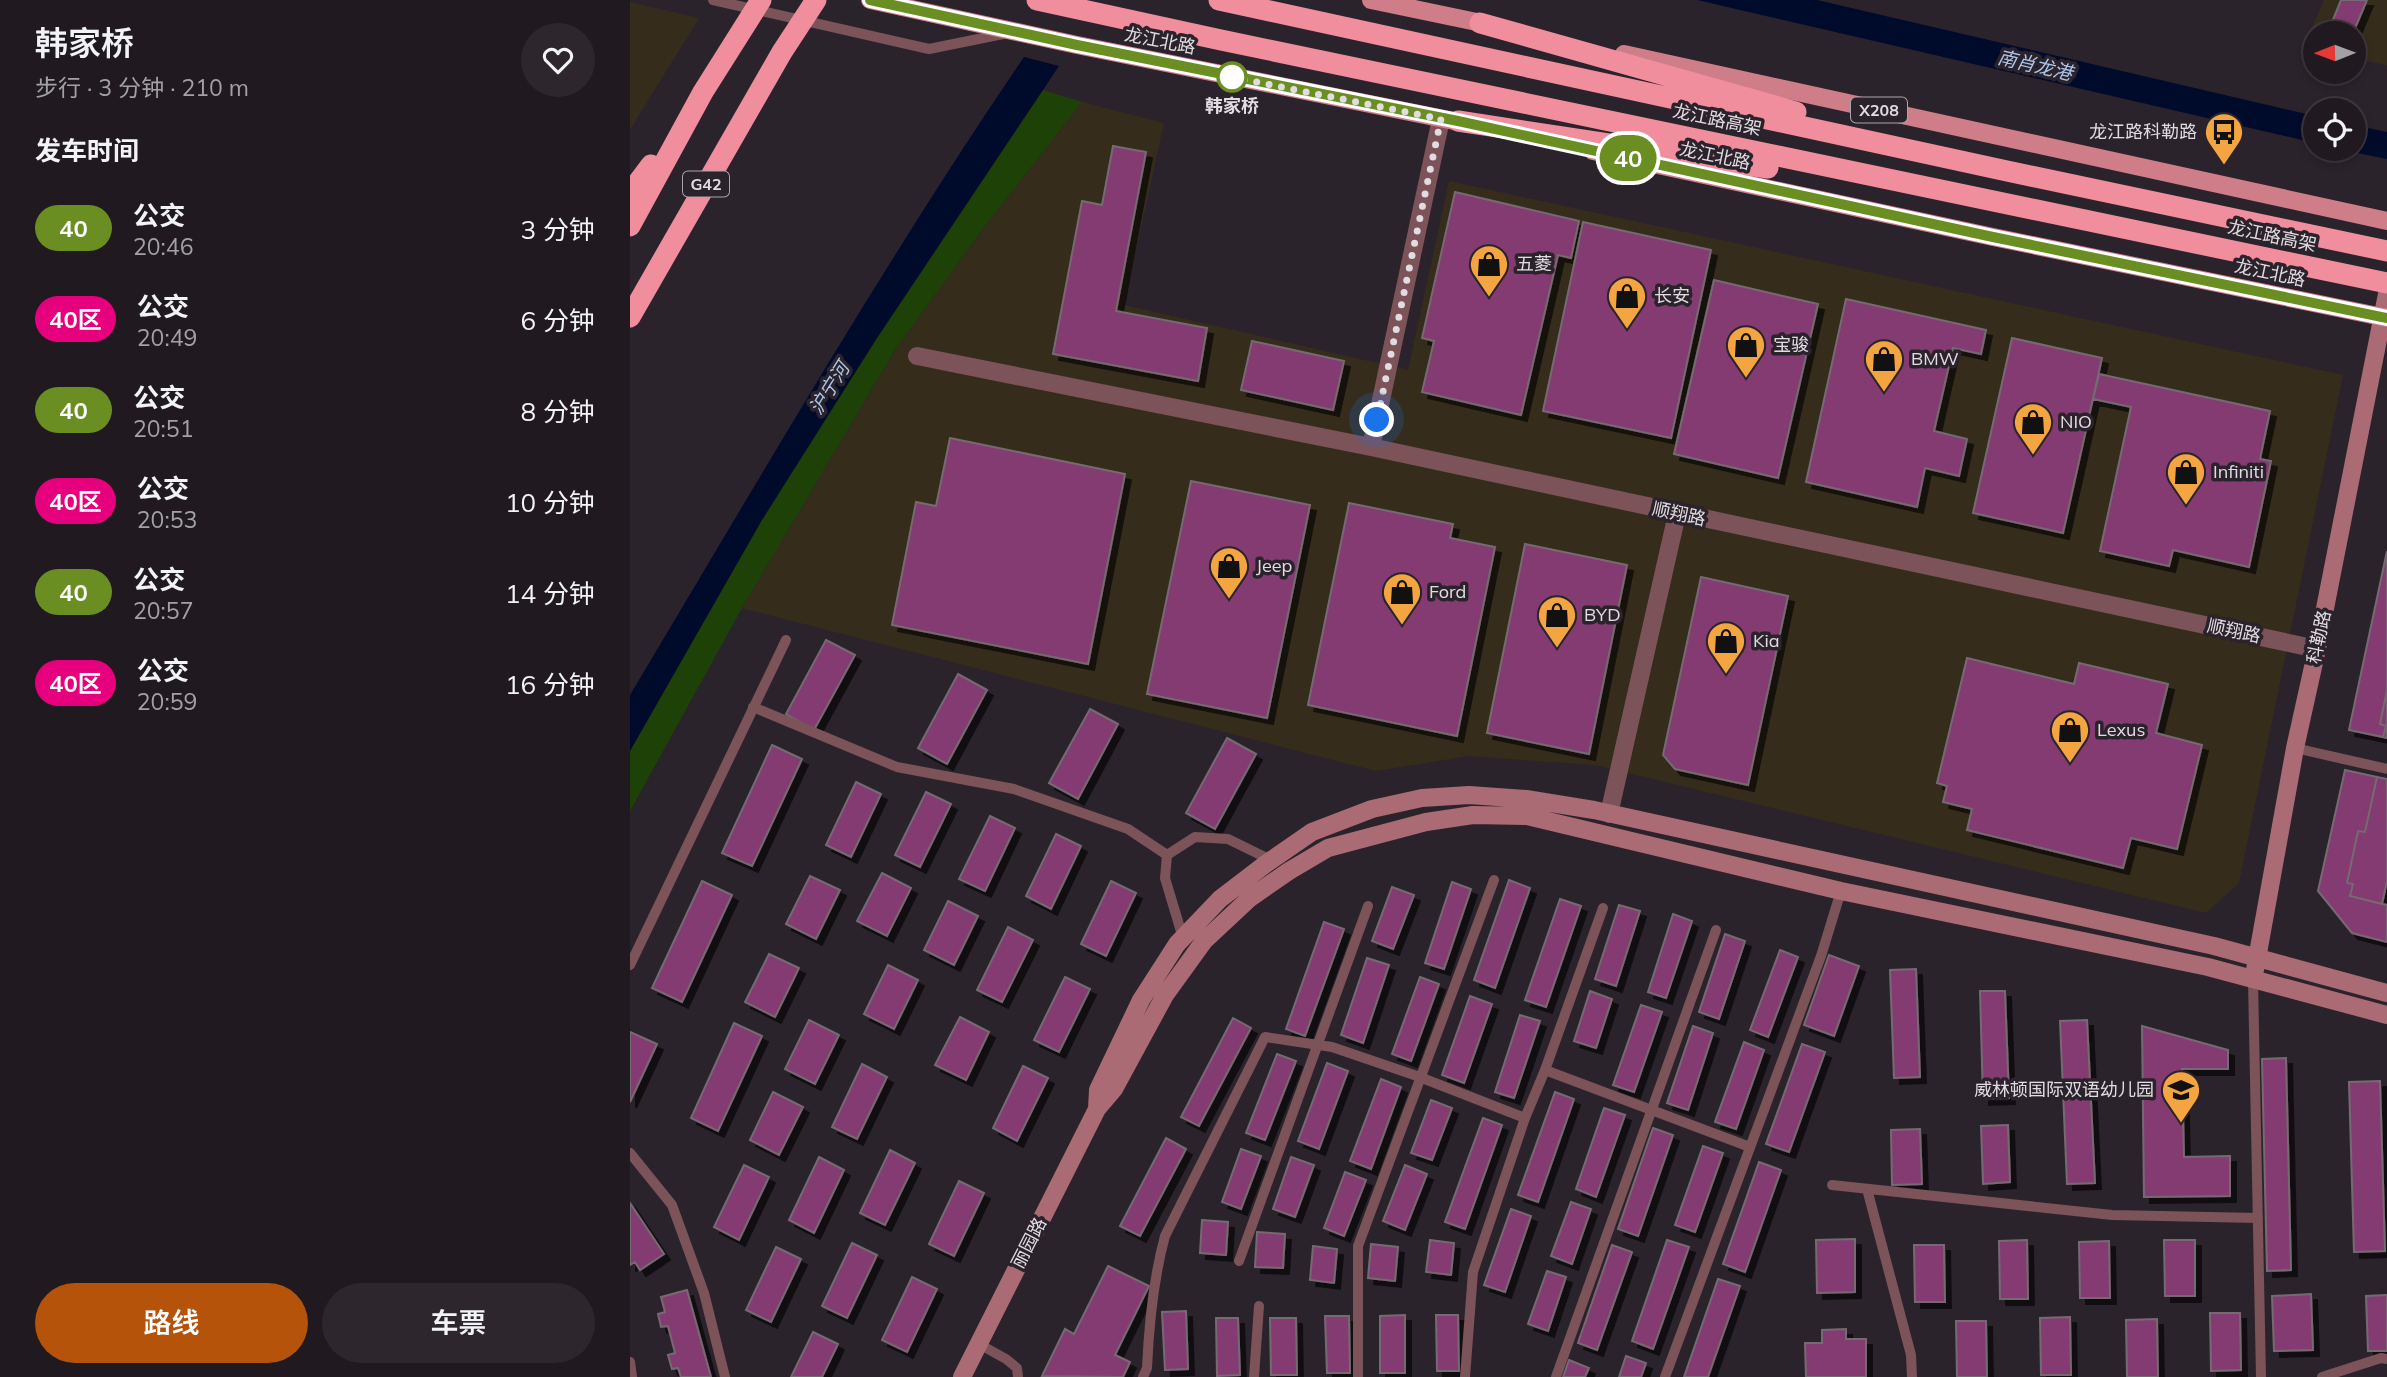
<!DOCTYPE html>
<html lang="zh">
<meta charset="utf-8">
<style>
body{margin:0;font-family:Mulish,"Noto Sans SC",sans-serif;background:#2d272d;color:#f1f3f6;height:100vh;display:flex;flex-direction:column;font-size:26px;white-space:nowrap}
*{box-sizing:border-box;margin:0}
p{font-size:23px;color:#a2a1a5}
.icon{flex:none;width:38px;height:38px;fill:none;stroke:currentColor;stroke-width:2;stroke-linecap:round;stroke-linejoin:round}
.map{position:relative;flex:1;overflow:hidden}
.side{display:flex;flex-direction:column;background:#201a20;width:630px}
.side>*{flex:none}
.badge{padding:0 14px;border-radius:23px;font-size:24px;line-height:46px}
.needle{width:46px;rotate:269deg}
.controls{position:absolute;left:1673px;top:21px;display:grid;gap:14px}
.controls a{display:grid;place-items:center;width:63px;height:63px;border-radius:50%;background:#201a20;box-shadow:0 4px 10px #0003,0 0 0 2px #3d383e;font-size:35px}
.you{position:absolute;width:35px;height:35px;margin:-18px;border:5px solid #fff;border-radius:50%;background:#1a73e8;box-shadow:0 0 0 10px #1a73e833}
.map>.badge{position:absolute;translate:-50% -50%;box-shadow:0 0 0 4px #fff}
h2{padding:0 35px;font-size:26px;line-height:63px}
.round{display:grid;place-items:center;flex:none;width:74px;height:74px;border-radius:37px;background:#2d272d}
.head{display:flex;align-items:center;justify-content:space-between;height:119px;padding:0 35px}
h1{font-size:33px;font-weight:600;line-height:52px}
.primary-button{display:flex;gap:14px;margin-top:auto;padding:14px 35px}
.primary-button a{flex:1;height:80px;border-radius:42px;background:#b45309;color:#fff;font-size:28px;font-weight:600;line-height:80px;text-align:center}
.primary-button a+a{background:#2d272d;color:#f1f3f6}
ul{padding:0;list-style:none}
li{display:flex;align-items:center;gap:21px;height:91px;padding:0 35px}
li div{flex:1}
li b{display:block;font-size:26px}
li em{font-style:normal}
li .badge{min-width:77px;font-weight:700;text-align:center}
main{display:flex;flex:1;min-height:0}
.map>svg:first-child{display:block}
.commercial{fill:#352c1c}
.green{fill:#1e4108}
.water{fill:#000b2c}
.building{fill:#833b71;stroke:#766a72;stroke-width:2;filter:url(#shadow)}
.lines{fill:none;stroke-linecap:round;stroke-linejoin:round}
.lane{stroke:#7b5358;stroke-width:10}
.street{stroke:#7b5358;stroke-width:18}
.secondary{stroke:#ab6b74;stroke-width:18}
.primary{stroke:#d07d8a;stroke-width:18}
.highway{stroke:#f18e9d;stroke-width:21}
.line-casing{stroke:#fff;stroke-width:16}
.line{stroke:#6b8e23;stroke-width:10}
.walk{stroke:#e1dce1;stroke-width:7;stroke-dasharray:0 12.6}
.stop-dot{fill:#fff;stroke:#6b8e23;stroke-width:3.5}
.labels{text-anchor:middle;stroke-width:7;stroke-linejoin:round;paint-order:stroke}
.shield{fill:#2b232b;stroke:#aaa4aa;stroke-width:2}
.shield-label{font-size:16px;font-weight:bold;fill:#e1dce1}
.street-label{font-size:18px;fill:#e1dce1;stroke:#2b232b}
.stop-label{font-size:18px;font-weight:bold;fill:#e1dce1;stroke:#2b232b}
.poi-label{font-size:18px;fill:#e1dce1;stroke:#2b232b;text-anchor:start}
.water-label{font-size:19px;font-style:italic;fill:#acc7ed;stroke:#2b232b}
</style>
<main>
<section class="side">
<div class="head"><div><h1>韩家桥</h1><p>步行 · 3 分钟 · 210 m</p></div><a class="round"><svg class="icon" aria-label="heart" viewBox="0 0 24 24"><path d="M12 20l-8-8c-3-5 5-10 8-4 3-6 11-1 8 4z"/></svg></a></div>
<h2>发车时间</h2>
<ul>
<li><span class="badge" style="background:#6b8e23;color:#fff">40</span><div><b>公交</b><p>20:46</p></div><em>3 分钟</em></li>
<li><span class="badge" style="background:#e6007e;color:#fff">40区</span><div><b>公交</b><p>20:49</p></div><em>6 分钟</em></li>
<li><span class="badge" style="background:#6b8e23;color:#fff">40</span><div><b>公交</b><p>20:51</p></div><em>8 分钟</em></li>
<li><span class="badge" style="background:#e6007e;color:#fff">40区</span><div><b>公交</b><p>20:53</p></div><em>10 分钟</em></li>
<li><span class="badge" style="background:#6b8e23;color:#fff">40</span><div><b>公交</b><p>20:57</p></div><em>14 分钟</em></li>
<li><span class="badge" style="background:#e6007e;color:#fff">40区</span><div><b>公交</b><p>20:59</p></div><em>16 分钟</em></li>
</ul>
<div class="primary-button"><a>路线</a><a>车票</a></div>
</section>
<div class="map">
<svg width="1757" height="1377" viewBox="0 0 1757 1377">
<defs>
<filter id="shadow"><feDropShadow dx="6" dy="6" stdDeviation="0" flood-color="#0009"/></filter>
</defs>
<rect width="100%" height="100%" fill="#2b232b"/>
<!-- commercial -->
<path class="commercial" d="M1694,0H1757V65L1724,59V33H1685V52L1673,49Z
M0,2L69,18L0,130Z
M452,102L534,123L494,305L778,370L819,181L1713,375L1609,883L1576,913L965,765L838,756L746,771L112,608L265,350L352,230Z"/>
<!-- green -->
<path class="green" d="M413,90L452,102L352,230L265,350L112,608L0,811V751L132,520L247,338Z"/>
<!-- water -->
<path class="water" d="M1067,0H1187L1685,116V143Z
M394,57L429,66L247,338L132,520L0,751V695C128,481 253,264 394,57Z
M1724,125L1757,132V159L1708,149H1724Z"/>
<!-- building -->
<path class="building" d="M1711,0H1737L1723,33H1715L1700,27Z
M483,146L516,152L486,311L577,328L568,381L423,354L452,201L472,205Z
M825,192L949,221L941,258L928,255L891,415L792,392L804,341L792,338Z
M953,222L1081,250L1041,438L913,411Z
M1084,280L1188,304L1148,478L1044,454Z
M1216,299L1356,330L1351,354L1323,348L1304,431L1337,439L1329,476L1295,468L1287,507L1176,482Z
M1382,338L1472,358L1433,533L1343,513Z
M622,341L714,361L703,410L611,390Z
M1469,374L1640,411L1630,459L1641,461L1619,567L1543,550L1539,566L1470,551L1501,407L1463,399Z
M320,438L495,474L458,664L262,625L286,502L306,506Z
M561,481L680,505L637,718L517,694Z
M719,503L823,524L820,538L865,547L827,736L678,705Z
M895,544L997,565L959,754L857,733Z
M1757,551V690L1750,724L1756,726L1753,737L1719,730Z
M1071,577L1158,596L1118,785L1045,769L1033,755Z
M196,640L225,655L184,730L156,714Z
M1337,658L1444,684L1449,663L1538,684L1526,733L1572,745L1547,849L1501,838L1493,868L1337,830L1342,809L1313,802L1317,786L1307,783Z
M328,674L357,690L317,764L288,748Z
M1757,690V738L1753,737L1756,726L1750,724Z
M460,709L488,724L448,799L419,783Z
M597,738L626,754L585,829L556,813Z
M142,745L172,759L122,866L92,853Z
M1715,770L1747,777L1735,832L1728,831L1717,883L1723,884L1720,896L1757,905V942L1722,933L1688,891Z
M1747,777L1757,779V881L1752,904L1720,896L1723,884L1717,883L1728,831L1735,832Z
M226,782L251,794L221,857L196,845Z
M296,792L321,804L290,867L265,855Z
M360,816L385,828L355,891L329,879Z
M426,834L451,846L421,909L396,896Z
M252,873L281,888L257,936L227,921Z
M180,876L210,890L186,939L156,924Z
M879,880L900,888L865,988L844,980Z
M72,881L102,895L52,1002L22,988Z
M481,881L506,893L476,956L451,944Z
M822,882L841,889L814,969L795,963Z
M762,887L784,895L763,949L742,941Z
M930,899L951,906L916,1007L895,1000Z
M318,901L348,916L324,965L294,950Z
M989,905L1010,911L986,986L965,979Z
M1043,914L1062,921L1036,998L1018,992Z
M694,922L714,929L675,1036L656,1029Z
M378,927L403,940L372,1002L347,990Z
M1095,934L1115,941L1089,1019L1069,1012Z
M1150,950L1168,957L1138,1037L1120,1030Z
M139,954L169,968L145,1017L115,1002Z
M1199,955L1229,966L1204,1036L1174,1025Z
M737,958L759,965L733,1043L711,1035Z
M258,965L288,980L264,1029L234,1014Z
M1286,969L1290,1077L1264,1078L1260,970Z
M435,977L460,989L429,1052L404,1040Z
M790,977L809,984L781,1061L762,1054Z
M960,991L982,999L966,1048L944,1041Z
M1350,991H1375L1379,1098L1353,1099Z
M840,996L862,1004L834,1083L812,1075Z
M1011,1005L1032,1012L1004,1092L983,1085Z
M890,1015L910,1021L884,1098L865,1092Z
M330,1017L359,1032L336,1080L305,1065Z
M603,1018L621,1028L569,1126L551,1117Z
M179,1020L209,1035L185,1084L155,1069Z
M1457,1020L1465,1183L1437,1184L1430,1021Z
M104,1023L132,1036L88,1131L61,1118Z
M1063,1026L1083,1033L1058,1110L1037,1103Z
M1512,1026L1598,1050V1069H1552L1554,1157L1600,1156V1196L1514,1197Z
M0,1032L27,1044L0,1102Z
M1114,1042L1134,1050L1106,1129L1085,1122Z
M1172,1044L1195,1052L1159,1152L1136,1144Z
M647,1054L666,1061L635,1140L616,1133Z
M1656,1058L1661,1270L1637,1271L1632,1059Z
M697,1063L718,1071L689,1149L668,1141Z
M232,1064L257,1077L227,1139L202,1127Z
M393,1066L418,1078L387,1141L363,1128Z
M751,1079L771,1087L741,1169L720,1161Z
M1750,1081L1755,1251L1724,1252L1719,1082Z
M143,1092L173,1107L149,1155L120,1140Z
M925,1092L944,1099L908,1202L888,1195Z
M801,1100L822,1108L802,1160L781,1153Z
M974,1108L995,1115L966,1197L946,1189Z
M853,1118L872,1125L835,1229L815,1222Z
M1378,1125L1380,1182L1353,1184L1351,1126Z
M1023,1128L1043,1135L1008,1236L988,1229Z
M1290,1129L1292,1184L1262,1185L1261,1130Z
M536,1138L556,1149L510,1236L490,1226Z
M1073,1146L1093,1153L1065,1232L1045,1225Z
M611,1149L631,1156L611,1209L592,1202Z
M260,1150L285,1163L255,1225L230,1213Z
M189,1157L214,1170L184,1233L159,1220Z
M661,1157L684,1165L665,1217L643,1209Z
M1129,1162L1151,1170L1115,1272L1093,1264Z
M114,1165L139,1177L109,1240L84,1227Z
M775,1165L797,1174L775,1230L753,1221Z
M715,1172L736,1180L714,1236L694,1228Z
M329,1181L354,1193L324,1256L299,1244Z
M941,1202L961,1209L942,1264L921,1256Z
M0,1203L34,1254L10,1270L5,1262L0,1265Z
M881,1209L901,1216L875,1292L854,1285Z
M572,1220L598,1222L596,1255L570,1253Z
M627,1232L655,1234L653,1268L625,1267Z
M1225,1239V1292L1187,1293L1186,1240Z
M800,1240L824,1243L821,1275L796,1272Z
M1037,1240L1059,1247L1023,1349L1002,1341Z
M1397,1240L1398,1299H1370L1369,1241Z
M1534,1240H1565V1296H1535Z
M1479,1241L1480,1298H1450L1449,1242Z
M222,1243L247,1255L217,1318L192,1306Z
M741,1244L768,1247L765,1281L738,1278Z
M982,1245L1002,1252L967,1350L948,1343Z
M1284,1245H1314L1315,1302H1285Z
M683,1246L707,1249L704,1283L680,1280Z
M146,1247L171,1259L141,1322L116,1310Z
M478,1266L519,1286L485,1355L500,1362L493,1377L412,1376L435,1329L444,1334Z
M917,1271L936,1277L918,1331L898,1324Z
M282,1277L307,1289L277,1352L252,1340Z
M1088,1279L1110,1286L1078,1377H1054Z
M57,1290L81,1377H51L48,1368L42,1369L38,1355L45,1353L38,1326L31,1327L28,1314L35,1312L31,1297Z
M1681,1294L1683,1350L1644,1351L1642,1296Z
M1757,1295V1351H1738L1736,1296Z
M556,1311L558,1369L535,1370L532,1312Z
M1580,1313H1610L1611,1370L1581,1371Z
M775,1315V1373H750V1316Z
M806,1315H828L829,1371H807Z
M695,1316H719L720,1373H697Z
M1440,1317L1441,1375H1411L1410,1318Z
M586,1318H608L610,1375L587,1376Z
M640,1318H666L667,1375H641Z
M1527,1319L1528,1377H1497L1496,1320Z
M1326,1321H1356L1357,1377H1327Z
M1216,1329V1339H1236V1377H1176L1175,1343H1192V1330Z
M183,1332L208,1344L192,1377H161Z
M996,1356L1016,1363L1011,1377H989Z
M939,1360L959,1368L955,1377H933Z"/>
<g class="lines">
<!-- lane -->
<path class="lane" d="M83,0L299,49L373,34
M123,707L267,767L384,789L498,829L537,855
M1665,748L1757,769
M553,938L535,878L537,855L565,837L598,839L641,860
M0,965L156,640
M1623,980L1631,1377
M915,1070L1120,1147
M0,1153L42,1205L74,1293L95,1377
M1202,1185L1482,1215L1628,1218
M1237,1189L1281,1355L1282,1377
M609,1261L738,906
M349,1344L376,1359L387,1368L388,1377
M0,1362L2,1377
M513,1377L517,1368C519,1323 523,1280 535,1236L635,1037L702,1047L787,1076L895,1118
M624,1377L629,1306
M728,1377V1246L864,880
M835,1377L843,1272L895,1118L915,1070L973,908
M926,1377L1086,930
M1035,1377L1191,956L1211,891
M1692,1377L1751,1358L1757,1359"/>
<!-- street -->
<path class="street" d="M287,356L741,447L1687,649
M741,447L811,119
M979,814L1047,514"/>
<!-- secondary -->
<path class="secondary" d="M1625,970L1665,748L1687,649L1757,294
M467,1109L468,1090L511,1000L547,944L590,899L637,863L682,832L742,809L792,798L839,795L896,799L964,810L1584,946L1757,993
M332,1377L467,1109L484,1089L535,995L574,941L620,898L659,871L698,848L796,822L843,815L897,816L1211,891L1578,967L1757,1015"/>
<!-- primary -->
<path class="primary" d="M240,0L447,45L839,124
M741,0L861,25
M994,54L1757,221
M963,151L1363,237L1757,318"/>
<!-- highway -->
<path class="highway" d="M407,0L591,40L1757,283
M589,0L1377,171L1757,251
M850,23L1166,112
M828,121L1138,168
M0,193L21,165
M0,226L73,92L131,0
M0,317L152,52L186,0"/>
</g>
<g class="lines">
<!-- line casing -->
<g class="line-casing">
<path id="line" d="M240,0L447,45L828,121L1363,237L1757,318"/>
</g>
<!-- line -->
<use href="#line" class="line"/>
<!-- walk -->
<path class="walk" d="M602,77L811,119L747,420"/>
</g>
<!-- icons -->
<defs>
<g id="bus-pin" transform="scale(2.0125)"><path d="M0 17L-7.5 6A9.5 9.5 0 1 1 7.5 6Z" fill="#f2a540" stroke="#2b232b"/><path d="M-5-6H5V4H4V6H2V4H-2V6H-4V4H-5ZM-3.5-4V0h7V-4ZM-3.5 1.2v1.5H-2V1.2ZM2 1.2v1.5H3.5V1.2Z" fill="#111"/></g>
<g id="shop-pin" transform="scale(2.0125)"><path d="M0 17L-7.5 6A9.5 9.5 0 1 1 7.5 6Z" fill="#f2a540" stroke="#2b232b"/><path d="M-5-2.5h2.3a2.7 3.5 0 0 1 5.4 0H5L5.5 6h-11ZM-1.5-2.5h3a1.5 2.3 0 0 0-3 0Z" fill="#111"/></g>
<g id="school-pin" transform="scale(2.0125)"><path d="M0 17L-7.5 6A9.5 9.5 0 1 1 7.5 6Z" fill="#f2a540" stroke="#2b232b"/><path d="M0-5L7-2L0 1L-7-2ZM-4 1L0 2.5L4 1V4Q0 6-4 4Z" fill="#111"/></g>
</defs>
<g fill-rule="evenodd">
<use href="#bus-pin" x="1594" y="132"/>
<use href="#shop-pin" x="859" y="264"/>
<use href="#shop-pin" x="997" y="296"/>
<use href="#shop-pin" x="1116" y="345"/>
<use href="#shop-pin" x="1254" y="359"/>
<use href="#shop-pin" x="1403" y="422"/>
<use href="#shop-pin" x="1556" y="472"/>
<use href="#shop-pin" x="599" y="566"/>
<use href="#shop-pin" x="772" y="592"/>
<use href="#shop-pin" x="927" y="615"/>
<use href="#shop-pin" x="1096" y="641"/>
<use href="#shop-pin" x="1440" y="730"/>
<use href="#school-pin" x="1551" y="1090"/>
</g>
<!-- markers -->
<circle class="stop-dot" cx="602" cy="77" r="14"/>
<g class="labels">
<!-- shield labels -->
<g class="shield">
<rect x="1221" y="97.5" width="56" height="25" rx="5"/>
<rect x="53" y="171.5" width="46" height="25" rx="5"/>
</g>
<g class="shield-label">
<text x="1249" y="116">X208</text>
<text x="76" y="190">G42</text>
</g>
<!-- street labels -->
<g class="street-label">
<text transform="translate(530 41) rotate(11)" y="6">龙江北路</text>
<text transform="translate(1087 120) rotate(12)" y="6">龙江路高架</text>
<text transform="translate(1085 156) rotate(12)" y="6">龙江北路</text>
<text transform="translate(1642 236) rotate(12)" y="6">龙江路高架</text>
<text transform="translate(1640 273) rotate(12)" y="6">龙江北路</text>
<text transform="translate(1049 514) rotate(12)" y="6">顺翔路</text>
<text transform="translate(1604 631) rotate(12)" y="6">顺翔路</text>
<text transform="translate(1689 637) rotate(-78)" y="6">科勒路</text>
<text transform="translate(399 1243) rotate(-63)" y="6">丽园路</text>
</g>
<!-- stop labels -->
<g class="stop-label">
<text x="602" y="112">韩家桥</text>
</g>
<!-- poi labels -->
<g class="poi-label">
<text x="1567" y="138" text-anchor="end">龙江路科勒路</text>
<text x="886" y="270">五菱</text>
<text x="1024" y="302">长安</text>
<text x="1143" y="351">宝骏</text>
<text x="1281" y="365">BMW</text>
<text x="1430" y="428">NIO</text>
<text x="1583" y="478">Infiniti</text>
<text x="626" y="572">Jeep</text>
<text x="799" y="598">Ford</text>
<text x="954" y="621">BYD</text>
<text x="1123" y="647">Kia</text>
<text x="1467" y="736">Lexus</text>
<text x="1524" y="1096" text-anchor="end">威林顿国际双语幼儿园</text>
</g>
<!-- water labels -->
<g class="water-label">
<text transform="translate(1405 65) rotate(13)" y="7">南肖龙港</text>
<text transform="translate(199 388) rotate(-58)" y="7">沪宁河</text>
</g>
</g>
</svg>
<div class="controls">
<a><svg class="needle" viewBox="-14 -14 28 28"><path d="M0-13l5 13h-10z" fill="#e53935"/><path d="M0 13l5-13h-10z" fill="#a2a1a5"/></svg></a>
<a><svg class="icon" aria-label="locate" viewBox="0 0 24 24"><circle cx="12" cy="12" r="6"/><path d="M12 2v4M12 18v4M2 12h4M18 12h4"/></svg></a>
</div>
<div class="you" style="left:747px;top:420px"></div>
<b class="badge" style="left:998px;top:158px;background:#6b8e23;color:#fff">40</b>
</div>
</main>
